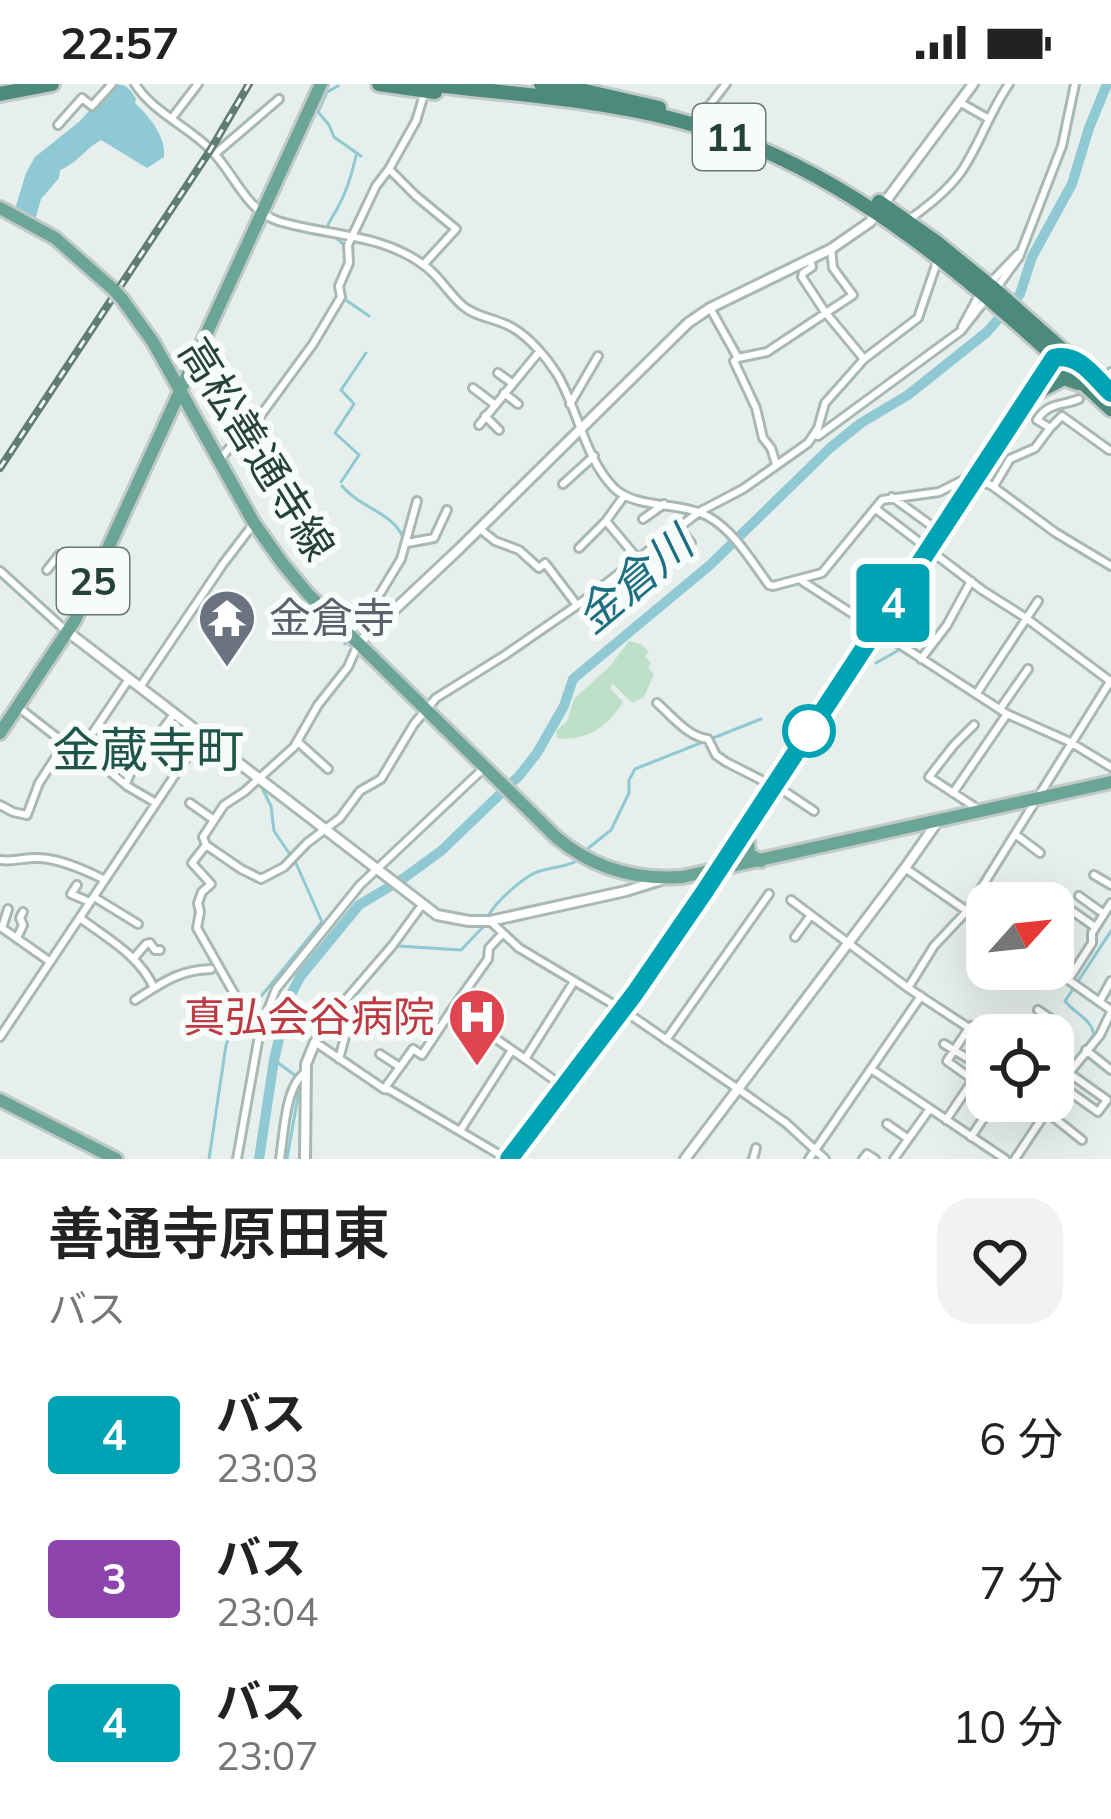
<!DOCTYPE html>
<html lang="ja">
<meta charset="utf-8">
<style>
body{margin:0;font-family:Mulish,"Noto Sans JP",sans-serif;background:#f2f2f2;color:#222;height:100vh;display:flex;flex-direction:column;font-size:45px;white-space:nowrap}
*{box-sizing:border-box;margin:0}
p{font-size:39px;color:#767676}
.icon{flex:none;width:66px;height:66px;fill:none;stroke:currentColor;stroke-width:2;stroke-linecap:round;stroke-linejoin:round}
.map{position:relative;height:1075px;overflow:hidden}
.side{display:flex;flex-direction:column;background:#fff;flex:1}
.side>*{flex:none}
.badge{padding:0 24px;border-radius:9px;font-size:42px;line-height:78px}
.needle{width:78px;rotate:63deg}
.controls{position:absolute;left:966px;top:798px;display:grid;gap:24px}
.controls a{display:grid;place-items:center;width:108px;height:108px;border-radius:24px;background:#fff;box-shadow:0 12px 48px #0002;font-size:60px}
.map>.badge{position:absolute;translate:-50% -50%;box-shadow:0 0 0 6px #fff}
.round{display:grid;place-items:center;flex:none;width:126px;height:126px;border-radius:36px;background:#f2f2f2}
.headline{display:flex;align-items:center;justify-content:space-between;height:204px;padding:0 48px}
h1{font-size:57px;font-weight:600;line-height:90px}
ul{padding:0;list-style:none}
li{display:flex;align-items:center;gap:36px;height:144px;padding:0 48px}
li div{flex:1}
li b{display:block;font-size:45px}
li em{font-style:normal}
li .badge{min-width:132px;font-weight:700;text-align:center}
.status{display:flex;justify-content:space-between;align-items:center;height:84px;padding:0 60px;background:#fff;direction:ltr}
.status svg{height:33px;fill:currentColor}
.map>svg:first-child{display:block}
.green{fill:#bfe0c8}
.water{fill:#8ec9d4}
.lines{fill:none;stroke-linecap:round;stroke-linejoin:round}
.stream{stroke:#8ec9d4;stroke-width:3}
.river{stroke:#8ec9d4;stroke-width:10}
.minor-casing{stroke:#a8b8b2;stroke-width:12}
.tertiary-casing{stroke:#a8b8b2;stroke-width:14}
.primary-casing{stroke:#c2cac8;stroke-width:18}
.trunk-casing{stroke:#c2cac8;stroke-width:20}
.minor{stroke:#fff;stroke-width:6}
.tertiary{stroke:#fff;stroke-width:8}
.primary{stroke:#6aa596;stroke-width:12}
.trunk{stroke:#4c8a7c;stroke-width:14}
.rail-casing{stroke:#5f7d75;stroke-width:8}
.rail{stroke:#f7fbf9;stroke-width:3;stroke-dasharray:9;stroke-linecap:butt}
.primary-bridge-casing{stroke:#c2cac8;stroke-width:18;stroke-linecap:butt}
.primary-bridge{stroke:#6aa596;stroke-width:12}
.line-casing{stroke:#fff;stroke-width:27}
.line{stroke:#00a3b4;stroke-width:18}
.stop-dot{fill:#fff;stroke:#00a3b4;stroke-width:6}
.labels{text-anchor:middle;stroke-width:12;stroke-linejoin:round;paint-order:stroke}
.shield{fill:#f7fbf9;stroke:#637a73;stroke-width:3}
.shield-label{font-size:39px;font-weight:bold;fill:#24423a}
.street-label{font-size:42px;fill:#24423a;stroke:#f7fbf9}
.worship-label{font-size:42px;fill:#5b616d;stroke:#f7fbf9;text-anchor:start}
.health-label{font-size:42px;fill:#be3a42;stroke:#f7fbf9;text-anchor:end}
.water-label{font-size:45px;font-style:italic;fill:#1c6f80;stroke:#f7fbf9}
.quarter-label{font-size:48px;fill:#1f5548;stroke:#f7fbf9}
</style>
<div class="status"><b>22:57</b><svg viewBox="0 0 49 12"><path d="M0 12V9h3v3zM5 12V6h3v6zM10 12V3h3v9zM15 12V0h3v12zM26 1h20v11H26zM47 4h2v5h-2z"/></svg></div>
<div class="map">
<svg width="1111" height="1075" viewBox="0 0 1111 1075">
<rect width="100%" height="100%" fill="#e6efeb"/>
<!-- green -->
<path class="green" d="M629,557L641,560L649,568L645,572L651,579L648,584L654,590L644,613L632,619L613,600L610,604L623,618C609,642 586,658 557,654L556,647L567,637L574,615L610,582Z"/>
<!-- water -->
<path class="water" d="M113,0C126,0 130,4 136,15L135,19C150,33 166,53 164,73L147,84L101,56C86,64 75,81 60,86L59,94L41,115L35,136L15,125L26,89L35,73L80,37Z"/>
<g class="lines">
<!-- stream -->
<path class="stream" d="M338,2L327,8L318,28L329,41L334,53L361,72
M327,144C329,137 333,132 337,125C346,109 352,90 356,72
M336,154L345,162
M343,214L369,232
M341,398L359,371L335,349L354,320L341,306L366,269
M342,402C360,424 392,428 403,453
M351,542L370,520
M345,555V560
M876,579L899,566
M307,634L320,611
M260,700L271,722L274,747L291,772
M586,766L611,746L629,709V696L635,685L761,635
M488,833C494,819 525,791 540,787C554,783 566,783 579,776
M356,909L398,862L461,866L484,842
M249,927L322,838L295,777
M320,957L338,929
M274,976L296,992
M1053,1012L1066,986L1094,951C1091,934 1075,930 1065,917L1111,847
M1038,1036L1050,1017
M209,1075L226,961L233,946L244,932
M287,1075L300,1000"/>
<!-- river -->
<path class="river" d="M259,1075L274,976L288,917L300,893L359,821L404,794L441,767L519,692L537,669L564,622L573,595L710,481L830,364L861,339L908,311L987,248L1020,210L1032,173L1072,100L1089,44L1107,0"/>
<!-- minor casing -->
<g class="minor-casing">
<path id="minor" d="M135,0C153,28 187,42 210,65C233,87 245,126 278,137C327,152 382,149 425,182C440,193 449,210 463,222C477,234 497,234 513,244C529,253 547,274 557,290C578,325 584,373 614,404C637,426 681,417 709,433C734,447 752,478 769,501L773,502L822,489L882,416L939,408L967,394L991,401L1056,449L1111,482
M961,19L989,35
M172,34L198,0
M698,36L726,0
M58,41L82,14L92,22L112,0
M215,70L279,15
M389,85L416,112L456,145L424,180
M910,135C929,121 947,107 961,88C980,60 990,27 1009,0
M810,174L812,183L803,189L802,193L825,228L864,275
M992,197L1018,170
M995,206L1019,173L1062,62L1075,0
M710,224L738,274L734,277L756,324L763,354L771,364L776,380
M962,243L977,215
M202,262L223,279
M738,274L767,268L853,211L833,184L831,165
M212,288L241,310
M498,289L512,299
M1108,291L1111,288
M473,304L494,320
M504,309L518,320
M222,311L230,302
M570,320L598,272
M485,332L499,346
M479,341L539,268
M1050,344L1062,332L1109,366
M814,351L818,352L961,247L986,215
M222,373L252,337L258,335L313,260L341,213L339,202L349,179L348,161L376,102L389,85L416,37L425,7
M563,400L594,372
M994,402L1010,375L1035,364L1050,344L1037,336C1048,318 1063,322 1079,315
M892,413L932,442
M876,425L982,506L1026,534L1110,597
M643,435L664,420
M606,437L637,474
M678,443L691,459
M480,445L495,457L519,466L539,484L545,479L577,521
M660,456L677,475
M407,459L434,454L447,426
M579,464L606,437L624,412
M644,471L661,491
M47,486L59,471L94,493
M0,487L65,546
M623,488L635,504
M802,497L1007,630L1070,658L1111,683
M351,547L367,531L401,475L417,417
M921,575L947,541L971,497
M140,603L223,480L252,442
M977,609L1038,517
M657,619C672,632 688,653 708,655L716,671L726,678L787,709L814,727
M18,623L63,658L92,673L127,702L156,719
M1000,625L1028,585
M974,641L954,661L929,693L978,725
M298,658L328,685
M78,665L88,656L129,595
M126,700C132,679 160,651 174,630
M953,709L1007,630
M190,719L214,736
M0,721L13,728L27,731L39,699L65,659
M1015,750L1040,769
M206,761L241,785L261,795L284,783L307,759L340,734L360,707L381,695L414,640L436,614L505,571L586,515L699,428L743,405L808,359L818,344L825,319L842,300L864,275L918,234L937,178
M0,776C13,778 26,773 39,774C61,775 85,786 105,796
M905,784L987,841
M1094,791L1111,801
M77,801L71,810L90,818
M1079,812L1104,830
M94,813L138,840
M791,816L908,904L969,944L971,942L987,952
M422,821L392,862L330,934L315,958L384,1005L390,1006L507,1075
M1068,824L1095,843
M8,825L2,844L49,877
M80,834C108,855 140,872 154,904
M490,837L519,864L623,926L738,1005L786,1039L825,1075
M795,853L811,831
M17,854L23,841L20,834L23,828
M134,874L146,860L150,859L155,866H160
M1053,885L1111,926
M1069,895L1092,859V849L1111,819
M908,904L934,862L967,827L1111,596
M135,916C162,899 178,886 211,885
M1100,917L1111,897
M453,924L512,966
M338,926L350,934L339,975
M1038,926L1054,937
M261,940L244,927L197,844L200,828L198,819L202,808L211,800L192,779L206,761L203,753L224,721L244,708L294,663L318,621L348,583L358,560
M969,944L947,977L987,1006
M1026,951L1042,929
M0,953L201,652
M666,956L769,810
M944,960L987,986
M1086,966L1111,986
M380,970L400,983
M525,975L561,1001
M871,985L1005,1075
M1053,996L1063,1003L1069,989L1100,951L1111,928
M384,1005L413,965L422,971L451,927L488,875L489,864L503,849
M1033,1017L1082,1056
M946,1036L973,996
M887,1040L907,1054
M460,1047L512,966L525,975L573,899
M971,1053L995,1017
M237,1075L260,946L276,905L360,801L484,684
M280,1075C284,1050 285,1001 306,988
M753,1075L756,1064
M809,1075L921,912
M863,1075L867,1070L875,1075
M894,1075L929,1026
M1015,1075L1063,1003L1098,1028L1107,1016L1069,989"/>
</g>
<!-- tertiary casing -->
<g class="tertiary-casing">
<path id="tertiary" d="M68,548L437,831L469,837H490L626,807L664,795
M359,559L459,465L688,239L710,224L831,165L870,138L973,0
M305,1075L306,980L315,958
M685,1075L905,784L938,737"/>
</g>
<!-- primary casing -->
<g class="primary-casing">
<path id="primary" d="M0,124L55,154L114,206
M122,215L153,258L254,439L283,480L308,510L556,753C592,784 636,796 682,793L1111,698
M0,649L75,536L321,0
M748,757L749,770L761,777
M0,1016L116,1075"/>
</g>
<!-- trunk casing -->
<g class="trunk-casing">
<path id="trunk" d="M379,0L435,8
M429,0C510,10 594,15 673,35C848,79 983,206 1111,325
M541,0L580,6L659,24
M0,10L52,0
M879,118L936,158L995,206L1111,309
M1043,305L1064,294L1078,299
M509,1075L635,909L705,807L1038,296L1054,274L1067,272L1076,275"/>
</g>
<!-- minor -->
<use href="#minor" class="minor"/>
<!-- tertiary -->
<use href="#tertiary" class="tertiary"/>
<!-- primary -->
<use href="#primary" class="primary"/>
<!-- trunk -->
<use href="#trunk" class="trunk"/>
<!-- rail casing -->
<g class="rail-casing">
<path id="rail" d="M0,384L211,65L249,0"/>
</g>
<!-- rail -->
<use href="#rail" class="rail"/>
<!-- primary-bridge casing -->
<g class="primary-bridge-casing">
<path id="primary-bridge" d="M114,206L122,215"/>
</g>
<!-- primary-bridge -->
<use href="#primary-bridge" class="primary-bridge"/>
</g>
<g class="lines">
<!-- line casing -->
<g class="line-casing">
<path id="line" d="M509,1075L635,909L705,807L1054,274C1079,268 1095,294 1111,309"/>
</g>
<!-- line -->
<use href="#line" class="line"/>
</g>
<!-- icons -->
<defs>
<g id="temple-pin" transform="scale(3)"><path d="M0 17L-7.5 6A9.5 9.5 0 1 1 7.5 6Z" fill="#6b7280" stroke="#f7fbf9"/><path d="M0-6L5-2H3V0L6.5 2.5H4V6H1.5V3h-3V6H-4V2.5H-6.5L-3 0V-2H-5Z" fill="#fff"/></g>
<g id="hospital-pin" transform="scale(3)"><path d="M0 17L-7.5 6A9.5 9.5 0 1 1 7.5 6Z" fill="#e0444e" stroke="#f7fbf9"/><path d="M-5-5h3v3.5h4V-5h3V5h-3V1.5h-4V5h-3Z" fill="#fff"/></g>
</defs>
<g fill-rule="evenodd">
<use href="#temple-pin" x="227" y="534"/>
<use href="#hospital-pin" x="477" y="933"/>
</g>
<!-- markers -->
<circle class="stop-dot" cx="809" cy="647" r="24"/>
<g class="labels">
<!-- shield labels -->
<g class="shield">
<rect x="693" y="20" width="72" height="66" rx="9"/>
<rect x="57" y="464" width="72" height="66" rx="9"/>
</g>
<g class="shield-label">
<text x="729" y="67">11</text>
<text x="93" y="511">25</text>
</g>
<!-- street labels -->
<g class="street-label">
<text transform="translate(257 365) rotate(58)" y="15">高松善通寺線</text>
</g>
<!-- worship labels -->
<g class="worship-label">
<text x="269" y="549">金倉寺</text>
</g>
<!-- health labels -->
<g class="health-label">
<text x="435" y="948">真弘会谷病院</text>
</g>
<!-- water labels -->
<g class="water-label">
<text transform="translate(634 496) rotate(-40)" y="16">金倉川</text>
</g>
<!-- quarter labels -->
<g class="quarter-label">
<text x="148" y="683">金蔵寺町</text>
</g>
</g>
</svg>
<div class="controls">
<a><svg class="needle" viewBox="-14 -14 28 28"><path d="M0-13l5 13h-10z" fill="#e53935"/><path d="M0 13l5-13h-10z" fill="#767676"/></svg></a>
<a><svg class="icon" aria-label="locate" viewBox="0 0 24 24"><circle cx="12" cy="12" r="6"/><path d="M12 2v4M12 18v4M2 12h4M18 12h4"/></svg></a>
</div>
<b class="badge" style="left:893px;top:519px;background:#00a3b4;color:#fff">4</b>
</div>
<section class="side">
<div class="headline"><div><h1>善通寺原田東</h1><p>バス</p></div><a class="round"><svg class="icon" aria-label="heart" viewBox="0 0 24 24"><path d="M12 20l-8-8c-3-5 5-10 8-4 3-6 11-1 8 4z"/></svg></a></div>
<ul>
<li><span class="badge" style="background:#00a3b4;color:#fff">4</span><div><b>バス</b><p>23:03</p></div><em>6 分</em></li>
<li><span class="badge" style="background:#8e44ad;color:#fff">3</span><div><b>バス</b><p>23:04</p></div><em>7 分</em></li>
<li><span class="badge" style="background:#00a3b4;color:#fff">4</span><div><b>バス</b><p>23:07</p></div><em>10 分</em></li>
</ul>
</section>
